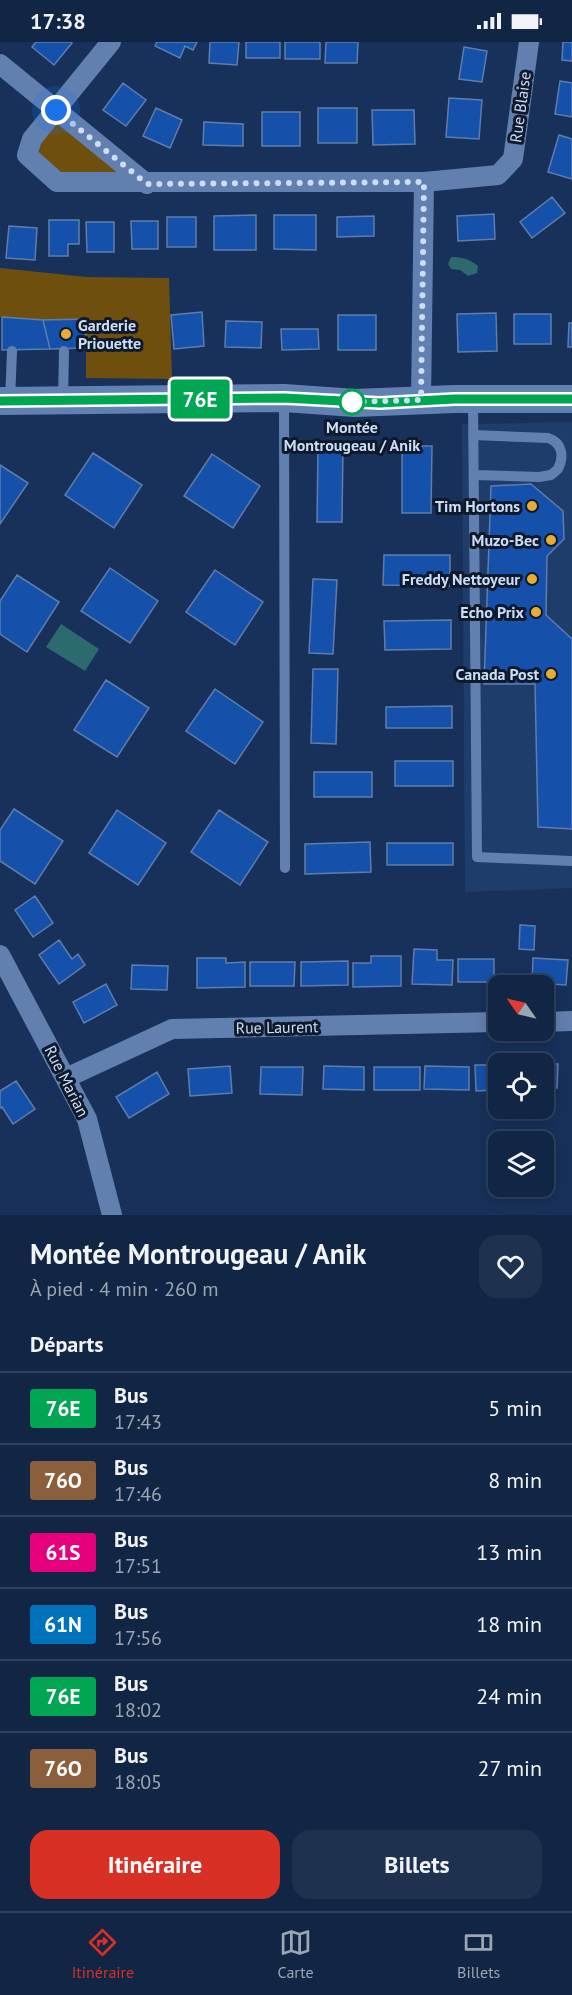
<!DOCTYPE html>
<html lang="fr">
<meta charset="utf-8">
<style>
body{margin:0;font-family:"PT Sans",sans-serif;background:#1e314f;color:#f1f3f6;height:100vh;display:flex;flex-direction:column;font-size:22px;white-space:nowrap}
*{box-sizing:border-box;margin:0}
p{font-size:20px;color:#9ca5b2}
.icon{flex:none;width:33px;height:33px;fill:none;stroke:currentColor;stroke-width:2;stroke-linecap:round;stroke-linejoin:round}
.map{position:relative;height:1173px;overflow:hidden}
.side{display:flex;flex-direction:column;background:#112544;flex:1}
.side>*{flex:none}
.badge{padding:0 12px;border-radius:4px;font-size:21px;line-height:39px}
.needle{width:39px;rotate:304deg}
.fabs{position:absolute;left:488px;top:933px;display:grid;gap:12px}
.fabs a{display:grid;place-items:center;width:66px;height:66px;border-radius:12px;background:#112544;box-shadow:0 3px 15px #0003,0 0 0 2px #30425d;font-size:30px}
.you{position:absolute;width:30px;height:30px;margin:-15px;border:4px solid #fff;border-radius:50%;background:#1a73e8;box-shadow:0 0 0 9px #1a73e833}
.map>.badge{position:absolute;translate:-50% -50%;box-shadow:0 0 0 3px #fff}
h2{padding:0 30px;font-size:22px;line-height:54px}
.round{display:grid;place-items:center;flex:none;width:63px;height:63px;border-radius:18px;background:#1e314f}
.overview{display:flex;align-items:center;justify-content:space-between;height:102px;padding:0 30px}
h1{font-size:28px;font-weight:600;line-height:45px}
.primary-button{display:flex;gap:12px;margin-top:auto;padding:12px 30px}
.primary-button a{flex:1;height:69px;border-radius:18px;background:#d93025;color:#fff;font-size:24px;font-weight:600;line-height:69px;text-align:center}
.primary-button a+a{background:#1e314f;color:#f1f3f6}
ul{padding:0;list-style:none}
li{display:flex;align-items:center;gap:18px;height:72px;padding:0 30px;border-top:2px solid #30425d}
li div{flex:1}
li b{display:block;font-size:22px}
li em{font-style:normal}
li .badge{min-width:66px;font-weight:700;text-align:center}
.status{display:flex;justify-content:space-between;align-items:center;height:42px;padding:0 30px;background:#112544;direction:ltr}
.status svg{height:16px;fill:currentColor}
.tab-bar{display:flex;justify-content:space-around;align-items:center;height:84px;border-top:2px solid #30425d;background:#112544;font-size:16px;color:#9ca5b2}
.tab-bar a{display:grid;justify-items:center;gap:3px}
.tab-bar .on{color:#d93025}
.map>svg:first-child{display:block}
.built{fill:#1f3d6b}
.green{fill:#6f4f0e}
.water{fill:#2d6a6d}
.building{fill:#1551ab;stroke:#5f7dab;stroke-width:1.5}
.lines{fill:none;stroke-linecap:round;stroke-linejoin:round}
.lane{stroke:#6280af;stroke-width:10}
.street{stroke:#6280af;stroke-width:20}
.secondary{stroke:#6281b3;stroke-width:28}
.line-casing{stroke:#fff;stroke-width:14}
.line{stroke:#00a651;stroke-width:9}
.walk{stroke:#ccddf7;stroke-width:6;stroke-dasharray:0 10.8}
.poi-dot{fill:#e8ab37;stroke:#0e1a2c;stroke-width:2}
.stop-dot{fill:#fff;stroke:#00a651;stroke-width:3}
.labels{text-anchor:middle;stroke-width:6;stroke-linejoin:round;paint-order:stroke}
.street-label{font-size:16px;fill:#ccddf7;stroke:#0e1a2c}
.poi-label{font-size:16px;font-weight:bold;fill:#ccddf7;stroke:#0e1a2c;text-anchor:end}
.stop-label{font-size:16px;font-weight:bold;fill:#ccddf7;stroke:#0e1a2c}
</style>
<div class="status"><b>17:38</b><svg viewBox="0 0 49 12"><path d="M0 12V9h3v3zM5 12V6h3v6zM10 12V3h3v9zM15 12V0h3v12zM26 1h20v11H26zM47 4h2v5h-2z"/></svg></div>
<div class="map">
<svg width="572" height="1173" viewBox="0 0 572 1173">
<rect width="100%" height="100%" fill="#17315a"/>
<!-- built -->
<path class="built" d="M572,380V846L465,850L462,382Z"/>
<!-- green -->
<path class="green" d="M56,68L147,142L57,140L27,113Z
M0,226L87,235L169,236L172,337L86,336V277L43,278L0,275Z"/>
<!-- water -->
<path class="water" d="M451,215C463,215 469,217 478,224L477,231L468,234L460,228L451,227L448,222Z
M61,582L99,607L85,629L46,605Z"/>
<!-- building -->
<path class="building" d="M36,0H71L72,1L54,23L32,5Z
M157,0H197L193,8L185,4L180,16L155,4Z
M210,0H239L237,23L209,21Z
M246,0H280V16H246Z
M285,0H320V17H285Z
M326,0H358L357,21H325Z
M563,0H572V19L562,18Z
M464,5L487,9L482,40L459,37Z
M560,39L572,41V75L555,72Z
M123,41L146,58L126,84L103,68Z
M449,56L482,58L479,97L446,95Z
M156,66L182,78L170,106L143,94Z
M318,66H357V101H318Z
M372,68H414L415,102L373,103Z
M262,70H300V104H262Z
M204,80L243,82V104L203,103Z
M559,93L572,97V137L548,130Z
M552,155L565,171L532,196L520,180Z
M494,172L495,197L458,199L457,174Z
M256,173V208H214V174Z
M274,173H316V208L274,207Z
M374,174V194L337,195V175Z
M167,175H196V205H167Z
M49,178H79V202H68V214H49Z
M131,179H158V207H132Z
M86,180H114V210H87Z
M9,184L37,186L35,218L6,216Z
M202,270L204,304L174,307L171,273Z
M496,271L497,309L458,310L457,272Z
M514,272H551V302H514Z
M338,273H376V308H338Z
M2,275L43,278L50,307L2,308Z
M86,277L85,306L50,307L43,278Z
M226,279L262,280L261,306L225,305Z
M569,281H572V305H568Z
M281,287H318L319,307L282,308Z
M402,404H432L431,471H402Z
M318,405L343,406L342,480H317Z
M93,411L142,443L114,486L65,453Z
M212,412L260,444L233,486L184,454Z
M0,423L28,441L0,482Z
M531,442L563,469L564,497L547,514L546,573L572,597V787L538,785L535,642H484L491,444Z
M384,513H450V544L383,543Z
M110,526L158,559L130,601L81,569Z
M215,528L263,560L235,603L186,570Z
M17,533L59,560L27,610L0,592V559Z
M313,537L337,538L333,612L309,611Z
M451,578V607L385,608L384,579Z
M313,627H338L336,702L311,701Z
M106,638L149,666L117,715L74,688Z
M215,647L263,680L235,722L186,689Z
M452,664V686H386V665Z
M395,719H453V744H395Z
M314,730H372V755H314Z
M14,767L63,799L35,842L0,819V788Z
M117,768L166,801L138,843L89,811Z
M219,768L268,800L240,843L191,810Z
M370,800L371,830L305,832V802Z
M387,801H453V823H387Z
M35,854L53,881L33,895L15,868Z
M520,883L535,884L534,908L519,907Z
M59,898L72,917L78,912L85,923L59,942L39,913Z
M414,907L437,908V918H453L452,943L412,942Z
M371,914H401V944L353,945V921H371Z
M197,916H226V921L245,920V945L197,946Z
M533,916L568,918L566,943L532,941Z
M458,917H494V940H458Z
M348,919V943L301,944V920Z
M250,920H295L294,944H250Z
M132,923L168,924L167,948L131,947Z
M106,942L117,963L84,981L73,960Z
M543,1022H558L557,1046H543Z
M475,1023H498V1048L476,1049Z
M230,1024L232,1051L190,1054L188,1027Z
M324,1024L364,1025V1048L323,1047Z
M425,1024L469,1025V1048L424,1047Z
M261,1025H303L302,1053L260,1052Z
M374,1025H420V1048H374Z
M157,1030L169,1052L129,1076L116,1055Z
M16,1039L35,1067L13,1082L2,1065L0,1066V1049Z"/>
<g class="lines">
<!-- lane -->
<path class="lane" d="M284,356L285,826
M473,357L477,815L572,819
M63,358L64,309
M10,359L12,309
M473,393L548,396C563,401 564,415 558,427L551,433L539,435L474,433"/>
<!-- street -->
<path class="street" d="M111,0L32,97L27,113L57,140H424L498,133L513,117L529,0
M0,22L147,142
M421,358L424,140
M0,913L87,1077L112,1173
M543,980L572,979
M66,1036L172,987L498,980"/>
<!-- secondary -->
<path class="secondary" d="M0,359L284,356L355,361L454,357H572"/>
</g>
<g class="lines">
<!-- line casing -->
<g class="line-casing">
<path id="line" d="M0,359L284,356L380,361L454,357H572"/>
</g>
<!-- line -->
<use href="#line" class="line"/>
<!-- walk -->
<path class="walk" d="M56,68L147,142L424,140L421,358L352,360"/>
</g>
<!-- markers -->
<g class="poi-dot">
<circle cx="66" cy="292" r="6"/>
<circle cx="532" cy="464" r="6"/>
<circle cx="551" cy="498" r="6"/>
<circle cx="532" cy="537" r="6"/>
<circle cx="536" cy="570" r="6"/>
<circle cx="551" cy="632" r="6"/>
</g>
<circle class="stop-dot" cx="352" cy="360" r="12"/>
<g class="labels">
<!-- street labels -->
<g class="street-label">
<text transform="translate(520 65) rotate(-82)" y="6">Rue Blaise</text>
<text transform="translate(277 985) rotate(-1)" y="6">Rue Laurent</text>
<text transform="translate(67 1039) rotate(63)" y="6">Rue Marian</text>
</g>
<!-- poi labels -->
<g class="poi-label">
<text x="78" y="289" text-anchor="start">Garderie<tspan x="78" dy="18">Priouette</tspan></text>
<text x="520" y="470">Tim Hortons</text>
<text x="539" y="504">Muzo-Bec</text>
<text x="520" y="543">Freddy Nettoyeur</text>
<text x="524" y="576">Echo Prix</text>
<text x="539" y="638">Canada Post</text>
</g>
<!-- stop labels -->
<g class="stop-label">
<text x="352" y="391">Montée<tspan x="352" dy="18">Montrougeau / Anik</tspan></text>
</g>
</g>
</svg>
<div class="fabs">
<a><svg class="needle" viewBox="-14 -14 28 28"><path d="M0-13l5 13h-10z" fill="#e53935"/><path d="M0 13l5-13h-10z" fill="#9ca5b2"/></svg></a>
<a><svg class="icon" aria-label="locate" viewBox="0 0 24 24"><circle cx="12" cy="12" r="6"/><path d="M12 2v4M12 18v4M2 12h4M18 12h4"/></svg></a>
<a><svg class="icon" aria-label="layers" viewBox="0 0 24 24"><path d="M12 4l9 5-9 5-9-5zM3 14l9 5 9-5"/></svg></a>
</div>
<div class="you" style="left:56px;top:68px"></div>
<b class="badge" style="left:200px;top:357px;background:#00a651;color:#fff">76E</b>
</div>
<section class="side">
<div class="overview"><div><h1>Montée Montrougeau / Anik</h1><p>À pied · 4 min · 260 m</p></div><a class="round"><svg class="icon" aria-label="heart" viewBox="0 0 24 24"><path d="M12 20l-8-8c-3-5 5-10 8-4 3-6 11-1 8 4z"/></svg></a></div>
<h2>Départs</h2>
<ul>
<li><span class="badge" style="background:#00a651;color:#fff">76E</span><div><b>Bus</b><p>17:43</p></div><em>5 min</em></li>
<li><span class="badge" style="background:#8b5e3c;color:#fff">76O</span><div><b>Bus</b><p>17:46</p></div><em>8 min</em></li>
<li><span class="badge" style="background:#e6007e;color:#fff">61S</span><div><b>Bus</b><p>17:51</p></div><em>13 min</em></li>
<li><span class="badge" style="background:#0072bc;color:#fff">61N</span><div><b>Bus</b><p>17:56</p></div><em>18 min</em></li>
<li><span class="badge" style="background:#00a651;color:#fff">76E</span><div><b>Bus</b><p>18:02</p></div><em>24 min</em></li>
<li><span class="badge" style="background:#8b5e3c;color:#fff">76O</span><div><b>Bus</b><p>18:05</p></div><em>27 min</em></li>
</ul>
<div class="primary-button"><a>Itinéraire</a><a>Billets</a></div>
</section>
<nav class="tab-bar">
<a class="on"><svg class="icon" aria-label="directions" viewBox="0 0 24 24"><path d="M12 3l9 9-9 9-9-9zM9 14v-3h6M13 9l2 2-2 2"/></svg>Itinéraire</a>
<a><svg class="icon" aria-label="map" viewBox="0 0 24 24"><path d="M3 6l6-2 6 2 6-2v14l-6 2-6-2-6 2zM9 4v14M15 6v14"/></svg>Carte</a>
<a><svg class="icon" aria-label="tickets" viewBox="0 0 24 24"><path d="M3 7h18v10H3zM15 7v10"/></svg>Billets</a>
</nav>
